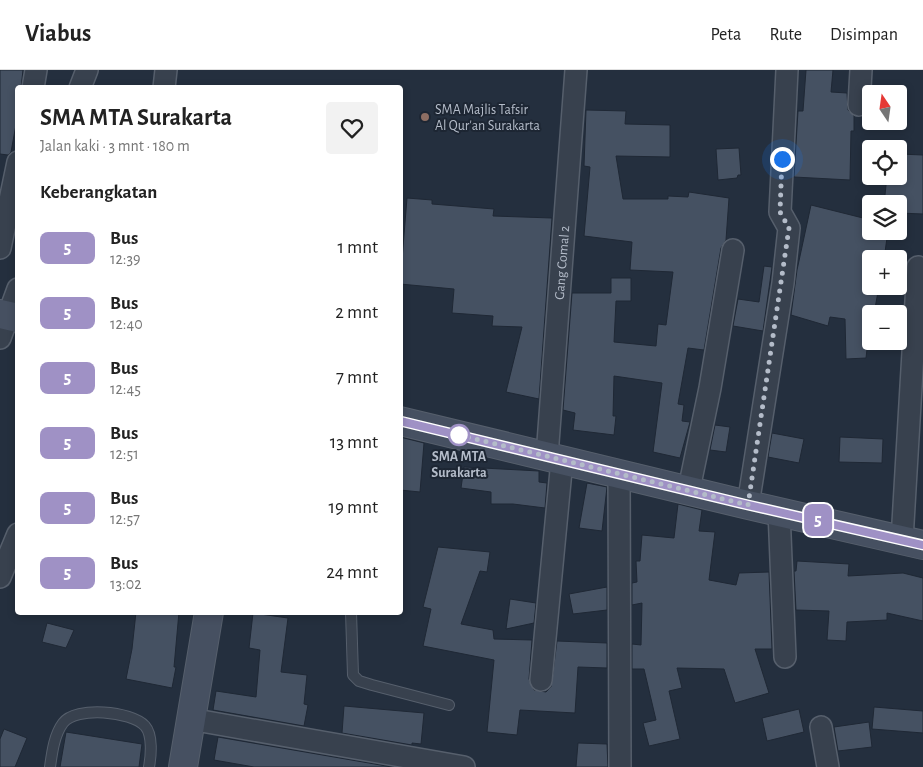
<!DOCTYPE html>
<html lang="id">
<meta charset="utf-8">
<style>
body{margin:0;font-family:"Alegreya Sans",sans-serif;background:#f2f2f2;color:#222;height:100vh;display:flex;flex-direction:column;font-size:19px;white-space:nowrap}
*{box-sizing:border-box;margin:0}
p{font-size:16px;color:#767676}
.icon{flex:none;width:28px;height:28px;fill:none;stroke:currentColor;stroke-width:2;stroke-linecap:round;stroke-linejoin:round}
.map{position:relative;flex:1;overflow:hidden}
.drawer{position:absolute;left:15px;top:15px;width:388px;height:530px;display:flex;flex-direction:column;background:#fff;border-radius:5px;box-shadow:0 2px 8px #0003}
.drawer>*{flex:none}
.badge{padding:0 10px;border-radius:8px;font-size:18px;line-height:32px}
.needle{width:32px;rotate:347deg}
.fabs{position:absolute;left:862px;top:15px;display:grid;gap:10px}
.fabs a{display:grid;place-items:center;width:45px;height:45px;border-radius:5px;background:#fff;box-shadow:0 2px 8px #0003;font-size:25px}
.you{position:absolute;width:25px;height:25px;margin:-12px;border:4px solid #fff;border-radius:50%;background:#1a73e8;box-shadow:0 0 0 8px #1a73e833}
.map>.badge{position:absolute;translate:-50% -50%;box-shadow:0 0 0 2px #fff}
h2{padding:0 25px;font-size:19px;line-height:45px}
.round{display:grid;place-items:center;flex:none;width:52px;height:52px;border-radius:5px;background:#f2f2f2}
.head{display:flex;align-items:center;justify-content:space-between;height:85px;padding:0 25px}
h1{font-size:24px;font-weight:600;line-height:38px}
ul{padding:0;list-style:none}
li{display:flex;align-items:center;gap:15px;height:65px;padding:0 25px}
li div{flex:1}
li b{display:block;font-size:19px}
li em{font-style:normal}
li .badge{min-width:55px;font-weight:700;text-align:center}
header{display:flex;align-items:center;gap:30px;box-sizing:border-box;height:70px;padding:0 25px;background:#fff;border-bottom:1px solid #e0e0e0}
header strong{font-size:24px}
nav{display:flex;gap:28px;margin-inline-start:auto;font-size:18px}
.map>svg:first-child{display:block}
.building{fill:#455162;stroke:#1f2835}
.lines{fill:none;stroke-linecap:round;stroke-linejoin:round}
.lane-casing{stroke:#565f6c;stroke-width:12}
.street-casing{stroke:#565f6c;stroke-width:24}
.secondary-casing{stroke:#565f6c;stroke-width:30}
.lane{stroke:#38414e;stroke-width:10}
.street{stroke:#38414e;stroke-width:21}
.secondary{stroke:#465061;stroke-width:28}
.line-casing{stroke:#fff;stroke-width:11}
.line{stroke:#9f91c5;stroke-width:8}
.walk{stroke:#b4bcc9;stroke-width:5;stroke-dasharray:0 9}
.education-dot{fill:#8d6e63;stroke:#1d2633;stroke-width:2}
.stop-dot{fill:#fff;stroke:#9f91c5;stroke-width:2.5}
.labels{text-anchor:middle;stroke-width:4;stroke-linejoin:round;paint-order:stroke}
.poi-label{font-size:14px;fill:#b4bcc9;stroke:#1d2633;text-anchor:start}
.street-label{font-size:14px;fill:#b4bcc9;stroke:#1d2633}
.stop-label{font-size:14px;font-weight:bold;fill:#b4bcc9;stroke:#1d2633}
</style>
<header>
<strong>Viabus</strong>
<nav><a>Peta</a><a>Rute</a><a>Disimpan</a></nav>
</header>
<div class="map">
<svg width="923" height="697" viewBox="0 0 923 697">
<rect width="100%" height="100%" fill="#242f3e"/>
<!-- building -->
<path class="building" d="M0,0H23L21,18H18V44L11,82L8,85L0,84Z
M806,0H833L831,22L847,23L848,40L854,46V61H851L850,110L794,107L798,41H803Z
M586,40L626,41L625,54L670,55V87L616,86L623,129H668V126L688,127L689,122L729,128L726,170L721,178L704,280L688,278L678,334L684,335L682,351L690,352L680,388L653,382L662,313L614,306L613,346H616L614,365L573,360L575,343L563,340L572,223H611V208H631V231H616L614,272L656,276L658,254L666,255L673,202L630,200L632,172L584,166L590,97L584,96Z
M739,78L741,105H738L737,108L718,110L716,79Z
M899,84L923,85V144L899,143V134H884L887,106H899Z
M407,128L432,130V134L494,139L493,146L552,148L539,329L506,322L522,257L492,256L493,246L452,243L454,219L400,214Z
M811,135L871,150V161H888L884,189H871V216H879L874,244H871L866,288L846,289L845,249L830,247L828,256L791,245L797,200Z
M764,196L772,197L763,261L733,256L738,229L759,232Z
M715,355L730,357L726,382L710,380Z
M772,363L804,369L799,393L768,387Z
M400,367L424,373L420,422L400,420Z
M840,367L883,369L882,393L839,392Z
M464,397L539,401V412L547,413L545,438L513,434H491V422L461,418Z
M587,413L607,417L602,461L579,458Z
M678,434L702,440L699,461L715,462L709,510L736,515L739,503L769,502L772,579H755L769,623L735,633L724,599L677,598L682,618L669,621L680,669L649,676L643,653L656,650L644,599H632V574L641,575L642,533L632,535V513L637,512L636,491H640L642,465L674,468Z
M438,477L490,482L487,502L480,501L461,554L493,560L494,569L532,570L529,609L534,620L546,622L551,617L557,571L607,573V598L578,597L575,643L520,640L517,665L487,662L494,590L423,576L431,539L423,537Z
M797,491L849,494L848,506L903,503L923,508V551L887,543V550L847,552L846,571L827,570L829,541L796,540L794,501H796Z
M607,517V540L573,544L569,524Z
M510,529L536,533L534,553L506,559Z
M136,542H179L174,597H176L172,618L126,609L132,579Z
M253,543L288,548L281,602L307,605L304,634L308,635L304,656L213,640L216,621L256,627L260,580L249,578Z
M47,553L74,560L66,578L42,572Z
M344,636L424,643L421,674L412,673V675L342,663Z
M874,637L923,641V663L872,659Z
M799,639L804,662L767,671L762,648Z
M869,652L872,677L838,681L834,657Z
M4,659L27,668L15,697H0V669Z
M66,662L142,674L139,697H60Z
M218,667L392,697H254L214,690Z
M578,673L607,674L608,697H576Z"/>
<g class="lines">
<!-- lane casing -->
<g class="lane-casing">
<path id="lane" d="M351,542L353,605L359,611L372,615L449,635
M50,697C52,683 54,665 63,653C76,636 131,641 145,656C153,665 151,686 149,697"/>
</g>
<!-- street casing -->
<g class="street-casing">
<g id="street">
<path d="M33,18L36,0"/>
<path d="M80,18L87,0"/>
<path d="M164,18L166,0"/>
<path d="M859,35L861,0"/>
<path d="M0,178L18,92"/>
<path d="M0,268L18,219"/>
<path id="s1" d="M547,386L576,0"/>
<path d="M619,403L620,697"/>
<path d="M689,419L710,318L733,180"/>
<path d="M748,435L783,213L789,158L780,142L787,0"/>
<path d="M779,441L785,587"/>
<path d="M902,470L918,197"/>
<path d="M0,507L18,464"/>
<path d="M541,610L562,390"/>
<path d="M190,649L464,697"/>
<path d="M821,657L828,697"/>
</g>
</g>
<!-- secondary casing -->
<g class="secondary-casing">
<path id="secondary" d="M0,244L18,248
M400,351L748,435L923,475
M183,697L209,542"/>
</g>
<!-- lane -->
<use href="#lane" class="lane"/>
<!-- street -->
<use href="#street" class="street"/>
<!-- secondary -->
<use href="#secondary" class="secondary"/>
</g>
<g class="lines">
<!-- line casing -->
<g class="line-casing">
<path id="line" d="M400,351L748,435L923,475"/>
</g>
<!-- line -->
<use href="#line" class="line"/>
<!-- walk -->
<path class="walk" d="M459,365L455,364L748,435L789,158L780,142L782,89"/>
</g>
<!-- markers -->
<circle class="education-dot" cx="425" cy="47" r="5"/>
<circle class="stop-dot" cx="459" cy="365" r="10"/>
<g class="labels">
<!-- poi labels -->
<g class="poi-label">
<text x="435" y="44">SMA Majlis Tafsir<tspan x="435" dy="16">Al Qur'an Surakarta</tspan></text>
</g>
<!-- street labels -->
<g class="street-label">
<text dy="5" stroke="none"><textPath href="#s1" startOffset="194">Gang Comal 2</textPath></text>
</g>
<!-- stop labels -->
<g class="stop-label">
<text x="459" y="391">SMA MTA<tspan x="459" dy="16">Surakarta</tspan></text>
</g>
</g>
</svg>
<div class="fabs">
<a><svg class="needle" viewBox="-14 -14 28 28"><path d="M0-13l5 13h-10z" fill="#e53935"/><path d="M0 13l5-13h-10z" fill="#767676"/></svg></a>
<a><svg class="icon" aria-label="locate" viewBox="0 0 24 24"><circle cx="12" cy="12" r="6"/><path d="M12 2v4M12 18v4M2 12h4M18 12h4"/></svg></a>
<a><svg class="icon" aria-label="layers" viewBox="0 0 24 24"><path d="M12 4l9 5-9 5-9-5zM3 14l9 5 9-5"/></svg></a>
<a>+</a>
<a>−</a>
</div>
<div class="you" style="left:782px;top:89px"></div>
<b class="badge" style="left:818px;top:450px;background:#9f91c5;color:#fff">5</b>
<section class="drawer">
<div class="head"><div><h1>SMA MTA Surakarta</h1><p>Jalan kaki · 3 mnt · 180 m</p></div><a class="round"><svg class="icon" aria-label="heart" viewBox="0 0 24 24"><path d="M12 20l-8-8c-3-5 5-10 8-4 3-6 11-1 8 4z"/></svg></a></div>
<h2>Keberangkatan</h2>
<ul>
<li><span class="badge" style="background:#9f91c5;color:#fff">5</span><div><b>Bus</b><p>12:39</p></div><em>1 mnt</em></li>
<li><span class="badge" style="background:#9f91c5;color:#fff">5</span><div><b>Bus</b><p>12:40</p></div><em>2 mnt</em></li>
<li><span class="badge" style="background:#9f91c5;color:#fff">5</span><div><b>Bus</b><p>12:45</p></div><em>7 mnt</em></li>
<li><span class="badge" style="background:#9f91c5;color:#fff">5</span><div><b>Bus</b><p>12:51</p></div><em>13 mnt</em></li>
<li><span class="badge" style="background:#9f91c5;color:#fff">5</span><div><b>Bus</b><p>12:57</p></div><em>19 mnt</em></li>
<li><span class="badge" style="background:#9f91c5;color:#fff">5</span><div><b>Bus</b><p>13:02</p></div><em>24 mnt</em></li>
</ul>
</section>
</div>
